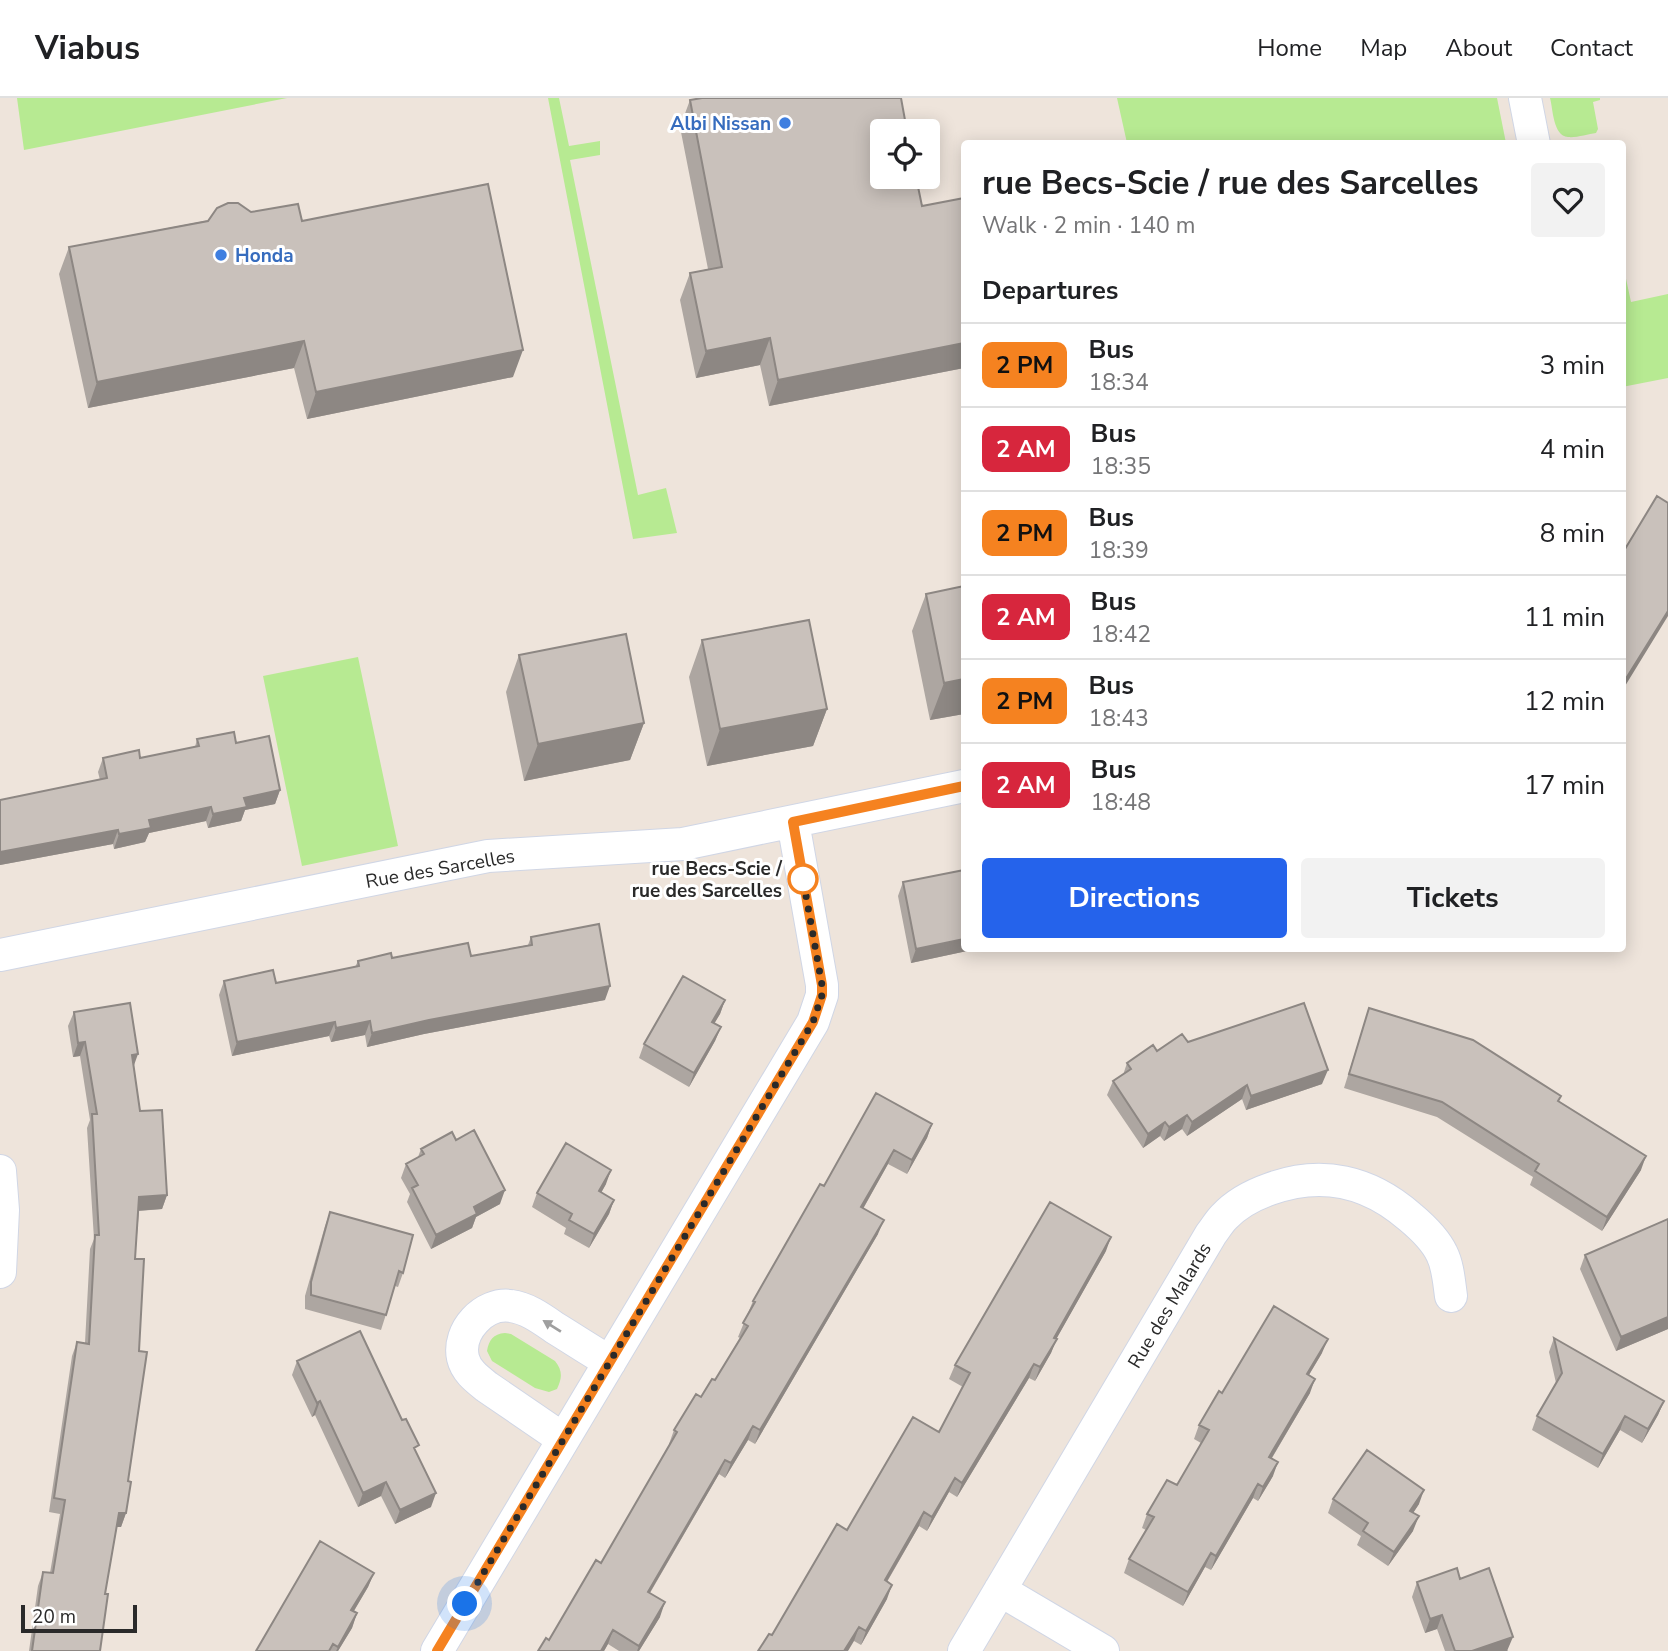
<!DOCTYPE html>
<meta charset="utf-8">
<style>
body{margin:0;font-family:"Nunito Sans",sans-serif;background:#f2f2f2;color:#202124;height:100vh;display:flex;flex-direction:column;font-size:26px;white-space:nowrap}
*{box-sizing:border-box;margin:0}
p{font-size:23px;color:#757577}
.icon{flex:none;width:38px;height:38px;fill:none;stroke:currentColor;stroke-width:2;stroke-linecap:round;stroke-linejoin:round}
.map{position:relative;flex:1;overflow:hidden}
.details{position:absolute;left:961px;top:42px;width:665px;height:812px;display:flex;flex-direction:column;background:#fff;border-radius:7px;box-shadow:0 4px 18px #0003}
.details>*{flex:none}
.badge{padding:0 14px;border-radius:10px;font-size:24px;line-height:46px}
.fabs{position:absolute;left:870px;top:21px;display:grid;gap:14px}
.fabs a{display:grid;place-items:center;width:70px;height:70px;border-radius:7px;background:#fff;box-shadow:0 4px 18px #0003;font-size:35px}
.scale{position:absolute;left:21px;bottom:18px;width:116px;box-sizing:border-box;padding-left:7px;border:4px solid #2a2a2a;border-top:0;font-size:19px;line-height:24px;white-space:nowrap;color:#2a2a2a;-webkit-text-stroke:5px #fff;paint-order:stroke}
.you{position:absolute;width:35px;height:35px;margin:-18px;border:5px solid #fff;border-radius:50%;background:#1a73e8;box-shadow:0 0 0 10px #1a73e833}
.map>.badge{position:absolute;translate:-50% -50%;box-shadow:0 0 0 4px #fff}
h2{padding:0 21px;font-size:26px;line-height:63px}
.round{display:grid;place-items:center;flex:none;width:74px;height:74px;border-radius:7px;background:#f2f2f2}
.headline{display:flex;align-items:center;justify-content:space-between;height:119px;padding:0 21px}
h1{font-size:33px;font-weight:700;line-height:52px}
.primary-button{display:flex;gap:14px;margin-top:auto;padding:14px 21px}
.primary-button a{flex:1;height:80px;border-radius:7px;background:#2563eb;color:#fff;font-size:28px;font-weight:700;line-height:80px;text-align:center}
.primary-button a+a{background:#f2f2f2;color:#202124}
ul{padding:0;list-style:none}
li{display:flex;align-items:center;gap:21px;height:84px;padding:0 21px;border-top:2px solid #e0e0e0}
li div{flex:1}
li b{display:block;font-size:26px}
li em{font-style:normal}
li .badge{min-width:77px;font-weight:700;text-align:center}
header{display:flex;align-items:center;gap:42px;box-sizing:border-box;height:98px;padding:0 35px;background:#fff;border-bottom:2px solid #e0e0e0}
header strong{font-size:33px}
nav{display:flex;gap:38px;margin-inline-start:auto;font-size:24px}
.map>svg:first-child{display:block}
.green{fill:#b7ea92}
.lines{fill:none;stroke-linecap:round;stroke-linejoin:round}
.street-casing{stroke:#d0d6e5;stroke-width:34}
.street{stroke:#fff;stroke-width:32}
.wall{fill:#ada6a1}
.shaded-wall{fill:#8d8783}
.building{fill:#c9c1bb;stroke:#8d8783;stroke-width:2}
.oneway{fill:#9f9f9f}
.line-casing{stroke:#fff;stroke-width:16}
.line{stroke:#f58220;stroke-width:10}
.walk{stroke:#2a2a2a;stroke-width:7;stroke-dasharray:0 12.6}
.shop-dot{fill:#3f7fe0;stroke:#fff;stroke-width:2.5}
.stop-dot{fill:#fff;stroke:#f58220;stroke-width:3.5}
.labels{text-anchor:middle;stroke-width:6;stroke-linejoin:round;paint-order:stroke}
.shop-label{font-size:19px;font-weight:bold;fill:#366cbe;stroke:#fff;text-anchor:end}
.street-label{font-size:19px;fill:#2a2a2a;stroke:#fff}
.stop-label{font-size:19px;font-weight:bold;fill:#2a2a2a;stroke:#fff;text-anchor:end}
</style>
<header>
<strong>Viabus</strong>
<nav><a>Home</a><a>Map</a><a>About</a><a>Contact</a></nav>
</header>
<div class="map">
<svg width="1668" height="1553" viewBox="0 0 1668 1553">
<rect width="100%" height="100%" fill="#eee4db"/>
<!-- green -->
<path class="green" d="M17,0H287L24,52Z
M548,0H559L569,48L600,43V57L570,62L638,397L666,390L677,435L633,441Z
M1117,0H1497L1506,45H1127Z
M1550,0H1600V2L1593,4L1598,31L1596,35C1588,36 1576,40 1568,39C1553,38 1553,11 1550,0Z
M1622,162L1631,204L1668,196V280L1622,289Z
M358,559L398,748L302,768L263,578Z
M505,1235L511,1236L555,1263C563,1273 562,1280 557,1291L549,1294L535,1290L492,1263L487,1253C489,1242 493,1236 505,1235Z"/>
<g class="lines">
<!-- street casing -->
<g class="street-casing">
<path id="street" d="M1525,0L1534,46
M0,857L488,758L683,746L964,688
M0,1073L3,1112L0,1174
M563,1341L487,1289C477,1281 466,1273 463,1260C457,1233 484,1204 511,1208C527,1210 542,1221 555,1230C573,1241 591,1253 610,1264
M1000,1492L1103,1553
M437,1553L813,924L822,897V887L793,724
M964,1553L1211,1136C1215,1131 1219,1124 1224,1119C1236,1106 1253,1097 1270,1091C1322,1072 1369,1083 1410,1119C1422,1129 1435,1141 1442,1156C1448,1168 1449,1184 1451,1198"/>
</g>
<!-- street -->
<use href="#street" class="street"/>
</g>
<!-- wall -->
<path class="wall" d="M690,2L922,108L964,100V270L769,308L760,267L696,280L680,202L690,175L708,171L680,29Z
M251,114L302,123L513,279L307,321L294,270L88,310L59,176L69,149Z
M964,488V616L930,622L912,533L926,496Z
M702,542L827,611L813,648L707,668L689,579Z
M519,557L644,625L630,662L524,683L506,594Z
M197,641L236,645L280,692L275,706L245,712L241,723L208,730L206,723L149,735L145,744L114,751L113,746L0,767V702L100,682L98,674L103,660H140L195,649Z
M903,784L964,850H981L911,865L898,798Z
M531,839L605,902L424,936L367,949L365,937L331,944L329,938L232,958L219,897L224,883L276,885L355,869L358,863L392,860L471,858L528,847Z
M725,902L720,916L714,925L721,929L715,943L689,989L639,960L644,946Z
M1369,910L1561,998L1559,1003L1641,1072L1602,1133L1530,1087L1533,1079L1437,1019L1344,990Z
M74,914L133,968L140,1013L167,1097L162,1111L139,1113L135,1161L128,1383L126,1415L121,1429H117L105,1496L100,1553H29L38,1488L43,1474L50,1475L60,1416L49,1414L72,1258L77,1244L85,1245L90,1151L94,1141L87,1030L90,1022L80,958L73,959L68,928Z
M1188,944L1322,986L1246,1012L1242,1001L1187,1038L1182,1031L1164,1043L1160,1038L1143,1050L1107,997L1113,983L1123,977L1127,965L1157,953Z
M932,1026L927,1040L907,1076L888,1066L863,1111L878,1136L755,1346L748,1342L725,1380L719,1376L650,1495L660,1519L639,1553H619L608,1546L604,1553H538L549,1542L601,1465L670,1347L669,1346L674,1332L715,1282L740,1240L738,1239L753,1203L824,1088Z
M456,1042L500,1106L476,1119L472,1130L431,1151L407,1104L410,1096L401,1080L406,1066L418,1059L421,1051Z
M606,1086L601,1095L614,1102L609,1116L589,1150L564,1136L566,1130L532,1109L537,1095Z
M330,1114L403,1175L398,1189L395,1188L381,1232L305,1211V1198L325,1128Z
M1668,1121V1231L1616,1253L1580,1171L1585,1157Z
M1106,1153L1056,1241L1051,1255L1035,1283L1029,1280L957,1399L949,1394L927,1433L919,1428L887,1484V1501L861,1547L854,1543L772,1537L847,1432L939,1334L963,1289L949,1281L955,1267Z
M1554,1240L1664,1303L1658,1317L1642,1345L1620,1332L1598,1370L1532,1332L1537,1318L1556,1285L1549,1254Z
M1322,1255L1309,1277L1310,1295L1272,1360L1273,1378L1258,1403L1253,1400L1211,1472L1205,1469L1183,1508L1124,1475L1129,1461L1146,1432L1142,1430L1147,1416L1177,1387L1201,1345L1194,1341L1199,1327L1222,1295Z
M297,1263L416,1354L431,1409L395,1426L381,1398L358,1409L315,1317L312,1319L292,1277Z
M1333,1401L1419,1406L1413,1415V1433L1388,1468L1357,1447L1361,1438L1328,1415Z
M374,1475L368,1489L354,1513L357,1515L352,1530L338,1553H256Z
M1460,1481L1508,1553H1445L1437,1531L1425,1535L1412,1499L1417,1484Z"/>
<!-- shaded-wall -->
<path class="shaded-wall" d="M770,240L760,267L696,280L706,253Z
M304,243L294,270L88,310L97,284Z
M964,245V270L769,308L778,282Z
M523,252L513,279L307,321L316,294Z
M1668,513V518L1622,593V587Z
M964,581V616L930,622L944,585Z
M827,611L813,648L707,668L720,631Z
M644,625L630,662L524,683L538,646Z
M280,692L275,706L245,712L241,723L208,730L213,716L244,700Z
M211,709L206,723L149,735L145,744L114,751L119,736L149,722Z
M118,732L113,746L0,767V754Z
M964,841V850H981L911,865L916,851Z
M610,888L605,902L424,936L367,949L372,935L429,922Z
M725,902L720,916L707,938L712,924Z
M370,923L365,937L331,944L336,930Z
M335,924L329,938L232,958L237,944Z
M721,929L715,943L689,989L694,975Z
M85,944L80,958L73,959L78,945Z
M138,956L133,970L132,957Z
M1328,972L1322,986L1246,1012L1251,998Z
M1247,987L1242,1001L1187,1038L1192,1024Z
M1187,1017L1182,1031L1164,1043L1169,1029Z
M1165,1024L1160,1038L1143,1050L1148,1036Z
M932,1026L927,1040L907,1076L912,1062Z
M894,1052L888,1066L856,1123L861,1109Z
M1646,1058L1641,1072L1602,1133L1607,1119Z
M611,1072L606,1086L594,1107L599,1093Z
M505,1092L500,1106L476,1119L472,1130L431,1151L436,1137L474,1109Z
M167,1097L162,1111L134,1113L139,1099Z
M614,1102L609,1116L589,1150L594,1136Z
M884,1122L878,1136L755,1346L760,1332Z
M1111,1139L1106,1153L1049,1254L1054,1240Z
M1668,1219V1231L1616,1253L1621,1239Z
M1057,1241L1051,1255L1035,1283L1040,1269Z
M1328,1241L1322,1255L1301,1290L1307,1276Z
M1034,1266L1029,1280L957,1399L962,1385Z
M1315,1281L1310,1295L1264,1373L1269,1359Z
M320,1303L315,1317L312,1319L317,1305Z
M1664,1303L1658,1317L1642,1345L1648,1331Z
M1625,1318L1620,1332L1598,1370L1603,1356Z
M753,1328L748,1342L725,1380L731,1365Z
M725,1362L719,1376L642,1508L648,1494Z
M1278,1364L1273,1378L1258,1403L1263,1389Z
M955,1380L949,1394L927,1433L932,1419Z
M386,1384L381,1398L358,1409L363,1395Z
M1258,1386L1253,1400L1211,1472L1216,1458Z
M1424,1392L1419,1406L1405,1427L1410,1413Z
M436,1395L431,1409L395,1426L400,1412Z
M924,1414L919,1428L879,1497L885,1482Z
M119,1415H126L121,1429H114Z
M1419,1418L1413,1433L1388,1468L1394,1454Z
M1211,1455L1205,1469L1183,1508L1188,1494Z
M374,1475L368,1489L346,1526L351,1512Z
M892,1487L887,1501L861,1547L866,1533Z
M665,1504L660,1519L639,1553H637L639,1548Z
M357,1515L352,1530L338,1553H336Z
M1442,1517L1437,1531L1425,1535L1430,1521Z
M859,1529L854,1543L848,1553H844Z
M613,1532L608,1546L604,1553H601Z
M1513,1539L1507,1553H1472Z"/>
<!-- building -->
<path class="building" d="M702,0H901L907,33H882V79H916L922,108L964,100V245L778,282L770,240L706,253L690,175L722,169L690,2Z
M488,86L523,252L316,294L304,243L97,284L69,149L208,123L217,110L228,105H238L251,114L298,106L302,123Z
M1657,398L1668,405V513L1622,587V456Z
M964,488V581L944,585L926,496Z
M809,522L827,611L720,631L702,542Z
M626,536L644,625L538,646L519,557Z
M234,634L236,645L269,638L280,692L244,700L247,709L213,716L211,709L149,722L151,730L119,736L118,732L0,754V702L107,680L103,660L139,652L140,660L199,648L197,641Z
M964,772V841L916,851L903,784Z
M599,826L610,888L429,922L372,935L370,923L336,930L335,924L237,944L224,883L273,872L276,885L359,868L358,863L391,855L392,860L468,845L471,858L532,847L531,839Z
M683,878L725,902L712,924L721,929L694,975L644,946Z
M130,905L138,956L132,957L140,1013L162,1012L167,1097L139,1099L135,1161H144L139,1253L147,1254L128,1383L131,1384L126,1415H119L105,1496H108L100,1553H32L43,1474L53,1475L65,1402L54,1400L77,1244L89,1246L95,1137H99L92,1016H97L85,944L78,945L74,914Z
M1304,905L1328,972L1251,998L1247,987L1192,1024L1187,1017L1169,1029L1165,1024L1148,1036L1113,983L1131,971L1127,965L1153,947L1157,953L1182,936L1188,944Z
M1369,910L1473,942L1561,998L1558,1003L1646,1058L1607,1119L1535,1073L1539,1066L1442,1004L1349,976Z
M876,995L932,1026L912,1062L894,1052L861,1109L884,1122L760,1332L753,1328L731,1365L725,1362L648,1494L665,1504L639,1548L613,1532L601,1553H538L546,1540L549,1542L596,1462L601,1465L677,1334L674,1332L696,1296L701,1299L712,1281L715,1282L748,1228L743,1225L755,1204L753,1203L820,1086L824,1088Z
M474,1032L505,1092L474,1109L477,1116L436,1137L412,1090L418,1087L406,1066L424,1056L421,1051L452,1034L456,1042Z
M566,1045L611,1072L599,1093L614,1102L594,1136L569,1122L572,1116L537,1095Z
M1050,1104L1111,1139L1054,1240L1057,1241L1040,1269L1034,1266L962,1385L955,1380L932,1419L924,1414L885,1482L892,1487L866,1533L859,1529L844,1553H758L769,1536L772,1537L837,1426L847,1432L913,1319L939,1334L970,1275L955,1267Z
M330,1114L413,1137L403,1175L399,1173L386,1217L311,1197V1184Z
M1668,1121V1219L1621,1239L1585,1157Z
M1274,1208L1328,1241L1307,1276L1315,1281L1269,1359L1278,1364L1263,1389L1258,1386L1216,1458L1211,1455L1188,1494L1129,1461L1154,1419L1147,1416L1167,1382L1177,1387L1209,1332L1199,1327L1219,1293L1222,1295Z
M360,1233L402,1322L406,1321L419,1347L414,1350L436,1395L400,1412L386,1384L363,1395L320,1303L317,1305L297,1263Z
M1554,1240L1664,1303L1648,1331L1625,1318L1603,1356L1537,1318L1562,1275Z
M1367,1352L1424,1392L1410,1413L1419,1418L1394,1454L1363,1433L1368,1425L1333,1401Z
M320,1443L374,1475L351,1512L357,1515L338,1549L333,1546L329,1553H256Z
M1457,1470L1460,1481L1489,1470L1513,1539L1472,1553H1455L1442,1517L1430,1521L1417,1484Z"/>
<!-- one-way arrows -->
<defs><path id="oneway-solid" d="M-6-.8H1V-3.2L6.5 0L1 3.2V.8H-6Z" transform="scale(1.75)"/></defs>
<use class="oneway" href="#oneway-solid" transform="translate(552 1228) rotate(-148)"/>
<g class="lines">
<!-- line casing -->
<g class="line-casing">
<path id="line" d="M437,1553L813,924L822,897V887L793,724L964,688"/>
</g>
<!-- line -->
<use href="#line" class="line"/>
<!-- walk -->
<path class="walk" d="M465,1506L813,924L822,897V887L803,781"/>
</g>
<!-- markers -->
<g class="shop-dot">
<circle cx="785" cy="25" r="7"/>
<circle cx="221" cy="157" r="7"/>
</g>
<circle class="stop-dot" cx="803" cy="781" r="14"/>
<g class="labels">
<!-- shop labels -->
<g class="shop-label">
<text x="771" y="32">Albi Nissan</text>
<text x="235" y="164" text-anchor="start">Honda</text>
</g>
<!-- street labels -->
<g class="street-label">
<text transform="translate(440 770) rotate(-10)" y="7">Rue des Sarcelles</text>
<text transform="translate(1169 1207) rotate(-59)" y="7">Rue des Malards</text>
</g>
<!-- stop labels -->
<g class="stop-label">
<text x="782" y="777">rue Becs-Scie /<tspan x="782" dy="22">rue des Sarcelles</tspan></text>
</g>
</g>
</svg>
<div class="fabs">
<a><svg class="icon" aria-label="locate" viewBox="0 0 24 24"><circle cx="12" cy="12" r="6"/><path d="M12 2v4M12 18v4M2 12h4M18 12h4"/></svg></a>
</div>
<div class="scale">20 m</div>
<div class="you" style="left:465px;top:1506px"></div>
<section class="details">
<div class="headline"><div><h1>rue Becs-Scie / rue des Sarcelles</h1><p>Walk · 2 min · 140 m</p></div><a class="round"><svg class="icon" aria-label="heart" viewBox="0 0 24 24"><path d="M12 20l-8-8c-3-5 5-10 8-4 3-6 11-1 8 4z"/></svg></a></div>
<h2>Departures</h2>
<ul>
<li><span class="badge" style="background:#f58220;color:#111">2 PM</span><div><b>Bus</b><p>18:34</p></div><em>3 min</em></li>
<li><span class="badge" style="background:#d7263d;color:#fff">2 AM</span><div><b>Bus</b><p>18:35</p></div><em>4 min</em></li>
<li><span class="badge" style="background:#f58220;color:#111">2 PM</span><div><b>Bus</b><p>18:39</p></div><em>8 min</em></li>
<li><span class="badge" style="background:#d7263d;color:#fff">2 AM</span><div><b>Bus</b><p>18:42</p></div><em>11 min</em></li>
<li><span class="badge" style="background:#f58220;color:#111">2 PM</span><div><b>Bus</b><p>18:43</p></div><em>12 min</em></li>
<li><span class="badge" style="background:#d7263d;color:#fff">2 AM</span><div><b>Bus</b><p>18:48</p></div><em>17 min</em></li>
</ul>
<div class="primary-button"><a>Directions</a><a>Tickets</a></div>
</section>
</div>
